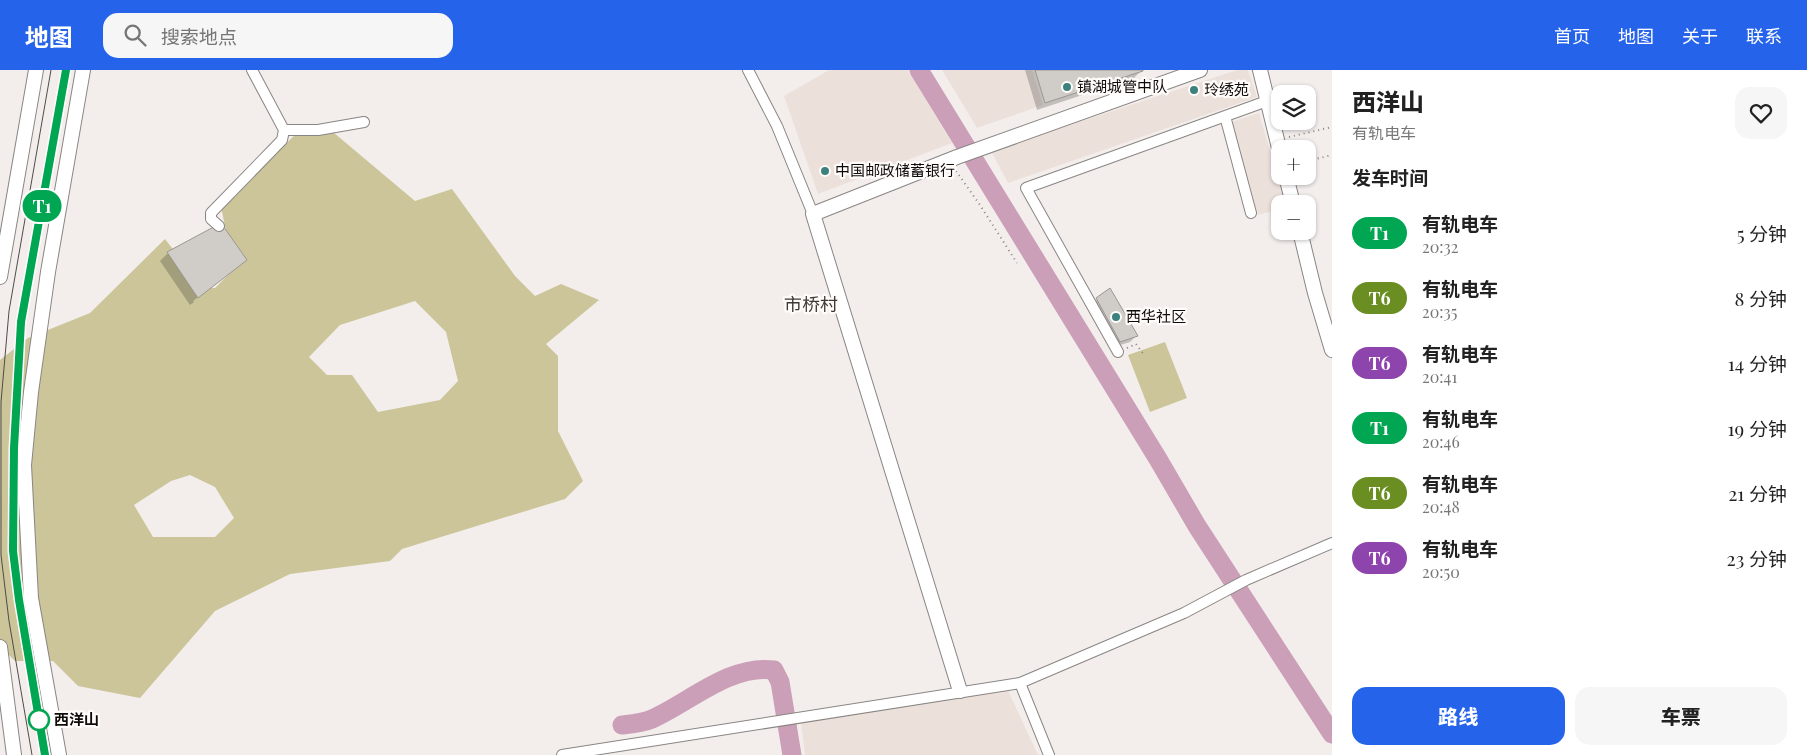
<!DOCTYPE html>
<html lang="zh">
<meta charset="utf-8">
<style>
body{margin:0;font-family:"Playfair Display","Noto Sans SC",serif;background:#f6f6f6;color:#222;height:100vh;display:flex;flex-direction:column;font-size:19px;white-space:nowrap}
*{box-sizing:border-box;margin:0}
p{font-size:16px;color:#767676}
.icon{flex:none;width:28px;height:28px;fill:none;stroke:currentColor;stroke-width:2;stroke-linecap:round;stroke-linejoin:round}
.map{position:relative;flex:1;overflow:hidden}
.panel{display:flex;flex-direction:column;background:#fff;width:475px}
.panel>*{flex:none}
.badge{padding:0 10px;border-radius:16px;font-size:18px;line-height:32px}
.tools{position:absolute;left:1271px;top:15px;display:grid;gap:10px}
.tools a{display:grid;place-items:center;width:45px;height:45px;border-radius:10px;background:#fff;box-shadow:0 1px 4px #0004;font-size:25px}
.map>.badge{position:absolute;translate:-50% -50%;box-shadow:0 0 0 2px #fff}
h2{padding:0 20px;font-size:19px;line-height:45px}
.round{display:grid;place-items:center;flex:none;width:52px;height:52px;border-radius:15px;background:#f6f6f6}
.headline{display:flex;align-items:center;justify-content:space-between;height:85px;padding:0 20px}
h1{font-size:24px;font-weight:800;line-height:38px}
.action{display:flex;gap:10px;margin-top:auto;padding:10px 20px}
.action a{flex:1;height:58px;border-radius:15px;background:#2563eb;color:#fff;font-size:20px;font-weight:800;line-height:58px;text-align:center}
.action a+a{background:#f6f6f6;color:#222}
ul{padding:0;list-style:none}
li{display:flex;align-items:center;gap:15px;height:65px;padding:0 20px}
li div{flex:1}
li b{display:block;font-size:19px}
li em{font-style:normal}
li .badge{min-width:55px;font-weight:700;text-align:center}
header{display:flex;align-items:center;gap:30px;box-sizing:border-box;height:70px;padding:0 25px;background:#2563eb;color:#fff}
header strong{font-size:24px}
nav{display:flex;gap:28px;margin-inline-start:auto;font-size:18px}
.search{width:350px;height:45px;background:#f6f6f6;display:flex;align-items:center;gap:12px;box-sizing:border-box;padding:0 18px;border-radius:15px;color:#767676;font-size:19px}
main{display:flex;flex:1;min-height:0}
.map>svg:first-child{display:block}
.built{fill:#ece0db}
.green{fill:#cbc599;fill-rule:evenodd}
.shadow{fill:#0003}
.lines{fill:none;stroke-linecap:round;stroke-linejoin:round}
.river{stroke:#cc9fb8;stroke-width:19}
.building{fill:#d0cdc9;stroke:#9a9793}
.street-casing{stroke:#898583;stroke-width:12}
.secondary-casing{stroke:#898583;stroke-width:16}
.path{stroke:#888482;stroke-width:2;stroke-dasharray:1 4;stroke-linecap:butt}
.street{stroke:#fff;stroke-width:10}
.secondary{stroke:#fff;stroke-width:14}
.tram{stroke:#4e4c4a;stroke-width:1}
.line-casing{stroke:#fff;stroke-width:11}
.line{stroke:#00a651;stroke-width:8}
.poi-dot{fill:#3b827d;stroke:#fffcfa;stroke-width:2}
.stop-dot{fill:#fff;stroke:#00a651;stroke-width:2.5}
.labels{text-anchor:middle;stroke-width:4.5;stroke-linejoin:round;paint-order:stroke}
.poi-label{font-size:15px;fill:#0e0c0b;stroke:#fffcfa;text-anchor:start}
.stop-label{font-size:15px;font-weight:bold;fill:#0e0c0b;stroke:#fffcfa;text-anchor:start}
.quarter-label{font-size:18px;fill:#3d3937;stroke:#fffcfa}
</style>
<header>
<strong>地图</strong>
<div class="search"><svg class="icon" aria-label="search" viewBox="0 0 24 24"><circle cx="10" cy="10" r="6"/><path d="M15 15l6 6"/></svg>搜索地点</div>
<nav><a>首页</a><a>地图</a><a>关于</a><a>联系</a></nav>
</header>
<main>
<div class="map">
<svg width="1332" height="685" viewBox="0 0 1332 685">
<rect width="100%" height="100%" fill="#f3eeec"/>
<!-- built -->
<path class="built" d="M829,0H908L952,73L818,124L784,26Z
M942,0H1032L1043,35L977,58Z
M1237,0H1248L1257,27L1008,113L991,81Z
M1259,43L1286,134H1280V139L1258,145L1231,52Z
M1007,618L1038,685H805L801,652Z"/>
<!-- green -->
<path class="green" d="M303,57H327L415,131L452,119L515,206L535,226L561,214L599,230L546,274L558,286V361L583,411L565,429L402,479L390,491L290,504L215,541L140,628L78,616L53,591H15L0,576V290L28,268L90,243L165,169L203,218H215L234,199L221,137ZM415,231L446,262L458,311L440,330L378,342L352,305H327L309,287L340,255ZM190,405L215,417L234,448L215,467H153L134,435L171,411Z
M1165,272L1187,328L1150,342L1128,285Z"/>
<!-- shadow -->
<path class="shadow" d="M1025,0H1142L1134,8L1037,40Z
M168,183L246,190L193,231L194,232L190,235L160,191Z
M1110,220L1136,266L1130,272L1114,277L1090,235Z"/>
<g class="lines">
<!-- river -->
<path class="river" d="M919,0L1158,389L1197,456L1332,664
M622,655C631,654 643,653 652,649C690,632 730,594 774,600L780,612L792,685"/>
</g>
<!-- building -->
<path class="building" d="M1035,0H1143V1L1045,33Z
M221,153L247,190L198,228L167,182Z
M1110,218L1138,266L1120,272L1096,228Z"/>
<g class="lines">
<!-- street casing -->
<g class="street-casing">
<path id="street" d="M748,0L777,56L813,144
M1225,46L1251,143
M284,60H318L364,52
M219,156L211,149V143L282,70L284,60L252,0
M1118,282L1026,118L1267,31
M1020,613L1049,685
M562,685L1020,613L1184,543L1246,510L1332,473"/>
</g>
<!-- secondary casing -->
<g class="secondary-casing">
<path id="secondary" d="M1260,0L1280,82
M1286,106L1293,134
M1300,161L1315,223L1332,280
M0,207L36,0
M0,577L14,685
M960,621L813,144L957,87L1200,0
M59,685L31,528L24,395L31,322L48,202L83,0"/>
</g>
<!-- path -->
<path class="path" d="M1289,67L1332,57
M1308,91L1332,85
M956,101L980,135L1017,193
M1127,278L1136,274L1144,285"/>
<!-- street -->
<use href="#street" class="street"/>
<!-- secondary -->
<use href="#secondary" class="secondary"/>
<!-- tram -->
<path class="tram" d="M32,685L9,551L1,485V332L9,241L51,0
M45,685L19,529L13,481L14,378L21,252L66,0"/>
</g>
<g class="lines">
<!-- line casing -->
<g class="line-casing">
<path id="line" d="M45,685L19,530L13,481L14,378L21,252L66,0"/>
</g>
<!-- line -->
<use href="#line" class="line"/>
</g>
<!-- markers -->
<g class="poi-dot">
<circle cx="1067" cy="17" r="5"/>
<circle cx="1194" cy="20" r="5"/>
<circle cx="825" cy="101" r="5"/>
<circle cx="1116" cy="247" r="5"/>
</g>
<circle class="stop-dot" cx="39" cy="650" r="10"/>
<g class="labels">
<!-- poi labels -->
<g class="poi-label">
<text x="1077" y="22">镇湖城管中队</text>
<text x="1204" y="25">玲绣苑</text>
<text x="835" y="106">中国邮政储蓄银行</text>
<text x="1126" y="252">西华社区</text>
</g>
<!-- stop labels -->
<g class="stop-label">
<text x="54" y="655">西洋山</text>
</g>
<!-- quarter labels -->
<g class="quarter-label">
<text x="811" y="241">市桥村</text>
</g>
</g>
</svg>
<div class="tools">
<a><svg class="icon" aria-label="layers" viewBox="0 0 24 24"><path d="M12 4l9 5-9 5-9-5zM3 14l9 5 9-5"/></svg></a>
<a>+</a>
<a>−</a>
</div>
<b class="badge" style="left:42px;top:136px;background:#00a651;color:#fff">T1</b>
</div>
<section class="panel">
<div class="headline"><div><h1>西洋山</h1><p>有轨电车</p></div><a class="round"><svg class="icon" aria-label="heart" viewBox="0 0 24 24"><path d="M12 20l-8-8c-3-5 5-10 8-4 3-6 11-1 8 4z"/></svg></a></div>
<h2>发车时间</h2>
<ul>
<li><span class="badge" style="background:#00a651;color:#fff">T1</span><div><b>有轨电车</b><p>20:32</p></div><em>5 分钟</em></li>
<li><span class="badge" style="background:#6b8e23;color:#fff">T6</span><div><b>有轨电车</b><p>20:35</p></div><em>8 分钟</em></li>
<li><span class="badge" style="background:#8e44ad;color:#fff">T6</span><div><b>有轨电车</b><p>20:41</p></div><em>14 分钟</em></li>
<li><span class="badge" style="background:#00a651;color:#fff">T1</span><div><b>有轨电车</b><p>20:46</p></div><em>19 分钟</em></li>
<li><span class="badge" style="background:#6b8e23;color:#fff">T6</span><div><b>有轨电车</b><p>20:48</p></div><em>21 分钟</em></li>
<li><span class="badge" style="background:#8e44ad;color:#fff">T6</span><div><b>有轨电车</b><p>20:50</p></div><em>23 分钟</em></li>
</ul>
<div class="action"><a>路线</a><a>车票</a></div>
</section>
</main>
